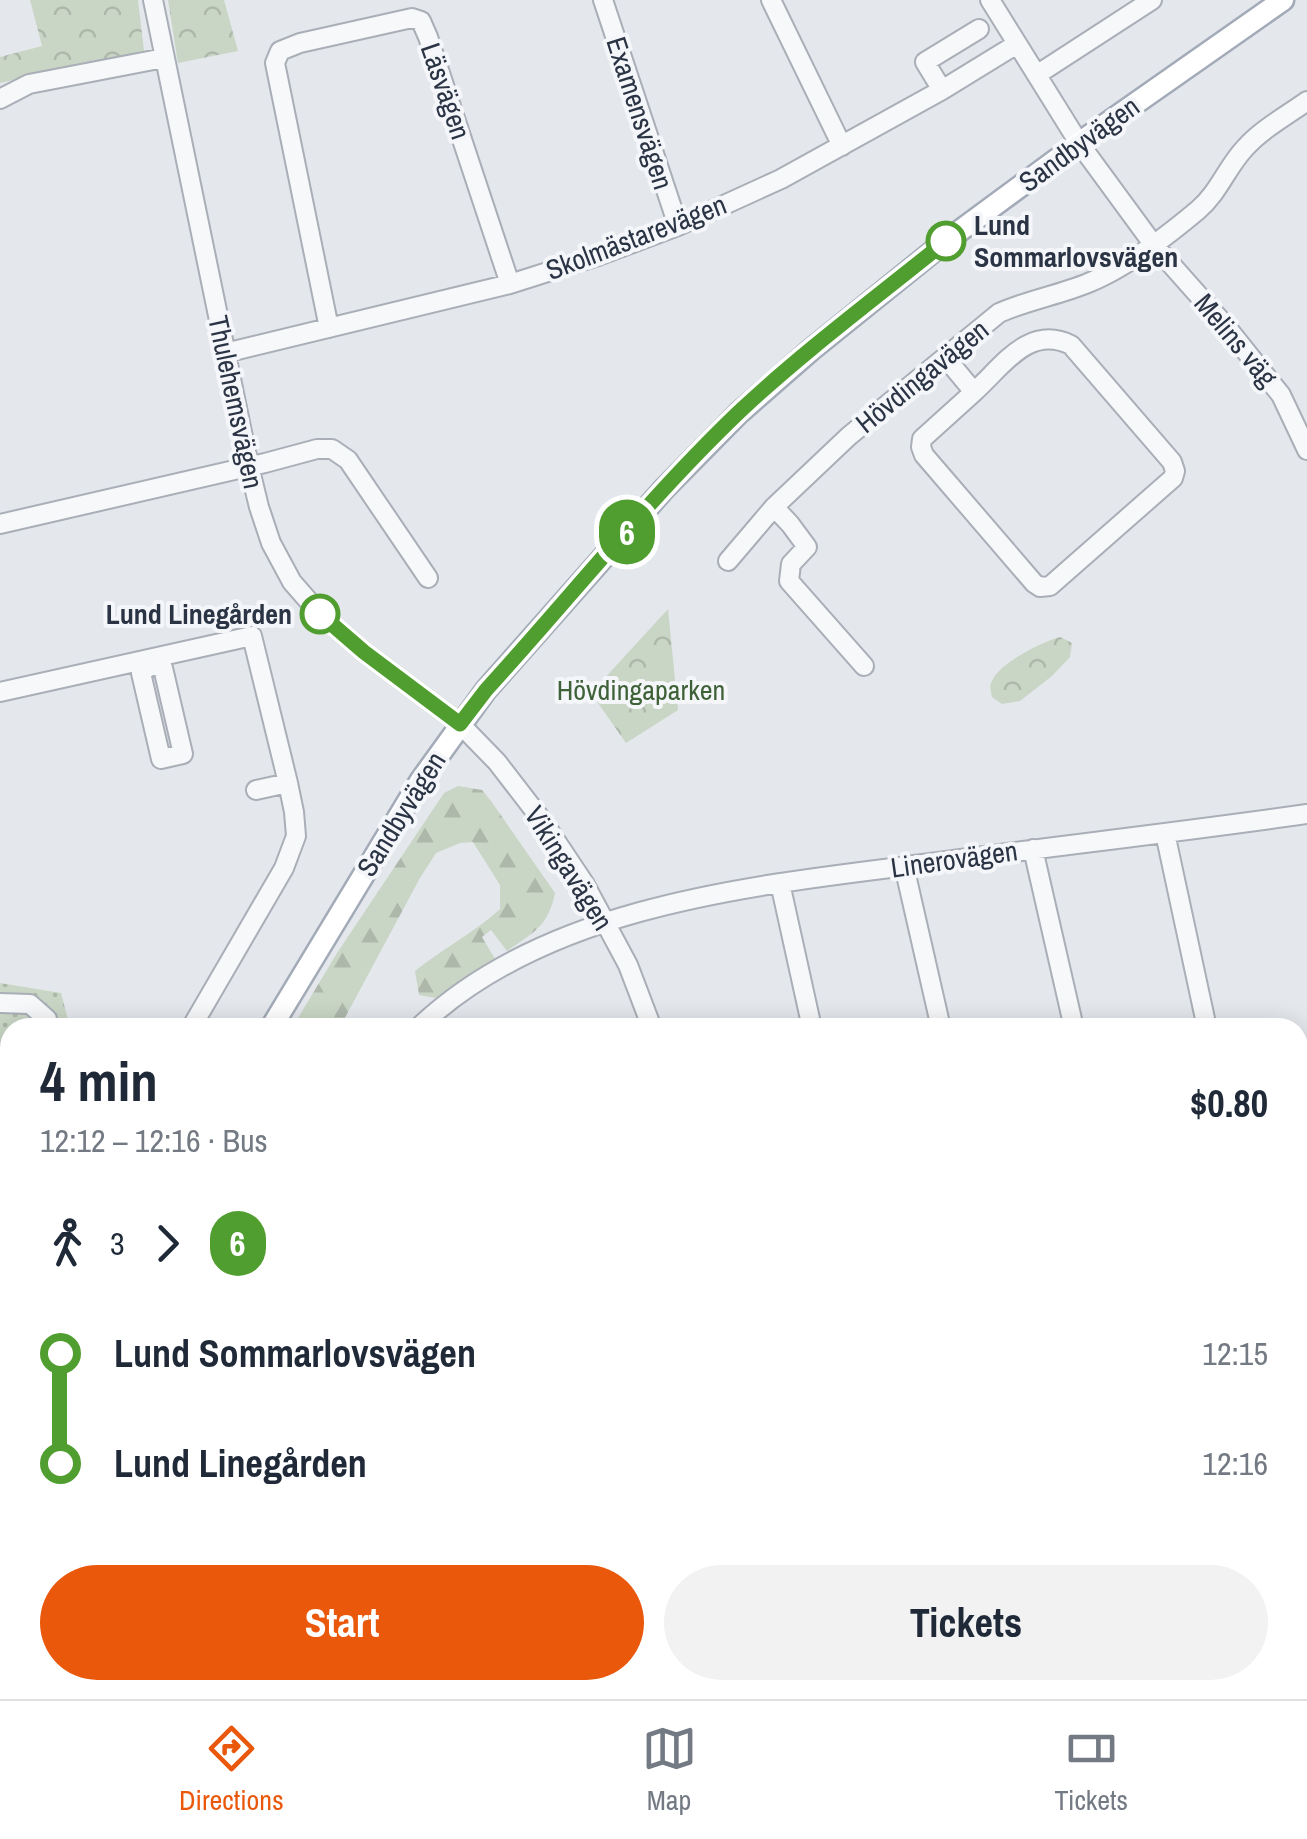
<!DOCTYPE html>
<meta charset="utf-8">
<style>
body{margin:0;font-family:"Archivo Narrow",sans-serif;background:#f2f2f3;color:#1f2937;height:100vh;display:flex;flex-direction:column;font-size:38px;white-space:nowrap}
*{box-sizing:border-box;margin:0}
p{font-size:32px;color:#747a83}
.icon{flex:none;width:55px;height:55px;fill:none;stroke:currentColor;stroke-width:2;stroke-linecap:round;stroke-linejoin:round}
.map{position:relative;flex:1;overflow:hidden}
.panel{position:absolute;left:0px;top:1018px;width:1308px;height:682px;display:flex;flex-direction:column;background:#fff;border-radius:30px 30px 0 0;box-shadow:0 5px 25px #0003}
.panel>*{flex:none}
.badge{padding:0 20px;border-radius:32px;font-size:35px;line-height:65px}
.map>.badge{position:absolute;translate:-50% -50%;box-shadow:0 0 0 5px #fff}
.legs{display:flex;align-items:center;gap:15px;height:110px;padding:0 40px;font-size:32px}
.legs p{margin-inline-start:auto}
.head{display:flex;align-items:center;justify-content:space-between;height:170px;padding:0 40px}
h1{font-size:55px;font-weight:700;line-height:75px}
.button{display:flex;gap:20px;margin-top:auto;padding:20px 40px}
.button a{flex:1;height:115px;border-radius:60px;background:#ea580c;color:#fff;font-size:40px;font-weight:700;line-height:115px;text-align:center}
.button a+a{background:#f2f2f3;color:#1f2937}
ul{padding:0 40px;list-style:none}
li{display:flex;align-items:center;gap:35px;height:110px;font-size:38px}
li i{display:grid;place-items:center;width:15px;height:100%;margin:0 12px;background:currentColor}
li i::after{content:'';width:25px;height:25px;margin:-12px;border:8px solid;border-radius:50%;background:#fff}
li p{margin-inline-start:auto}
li:first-child i{background:linear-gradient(#0000 50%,currentColor 0)}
li:last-child i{background:linear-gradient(currentColor 50%,#0000 0)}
.tab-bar{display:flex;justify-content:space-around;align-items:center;height:140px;border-top:2px solid #e0e1e3;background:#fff;font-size:28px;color:#747a83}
.tab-bar a{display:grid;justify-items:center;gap:5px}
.tab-bar .on{color:#ea580c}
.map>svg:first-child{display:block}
.forest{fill:url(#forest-firs)}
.park{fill:url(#park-crowns)}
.garden{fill:url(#garden-dots)}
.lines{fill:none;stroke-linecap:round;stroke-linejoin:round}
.minor-casing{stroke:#a9aeb7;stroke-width:22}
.major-casing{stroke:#a3abb8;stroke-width:25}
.minor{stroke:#f7f8fa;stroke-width:18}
.major{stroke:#fff;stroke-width:20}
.line-1-casing{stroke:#fff;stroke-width:22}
.line-1{stroke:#509e2f;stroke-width:15}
.stop-1-dot{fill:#fff;stroke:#509e2f;stroke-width:5}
.labels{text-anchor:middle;stroke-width:8;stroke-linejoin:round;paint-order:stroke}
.street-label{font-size:28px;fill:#2b3445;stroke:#f4f6f9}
.stop-label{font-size:28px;font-weight:bold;fill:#2b3445;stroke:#f4f6f9;text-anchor:start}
.park-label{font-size:28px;fill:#3f6138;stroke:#f4f6f9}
</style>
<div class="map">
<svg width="1307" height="1699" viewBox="0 0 1307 1699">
<defs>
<pattern id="forest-firs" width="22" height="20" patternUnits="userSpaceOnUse" patternTransform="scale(2.5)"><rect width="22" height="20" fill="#c9d6c5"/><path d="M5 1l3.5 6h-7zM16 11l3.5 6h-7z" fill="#adb8ab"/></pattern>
<pattern id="park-crowns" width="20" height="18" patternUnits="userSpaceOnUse" patternTransform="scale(2.5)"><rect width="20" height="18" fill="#c9d6c5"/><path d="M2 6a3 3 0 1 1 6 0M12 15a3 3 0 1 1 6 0" fill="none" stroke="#adb8ab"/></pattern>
<pattern id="garden-dots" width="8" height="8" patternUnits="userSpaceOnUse" patternTransform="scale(2.5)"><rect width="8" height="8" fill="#c9d6c5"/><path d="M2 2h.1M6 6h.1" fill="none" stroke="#adb8ab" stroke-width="1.8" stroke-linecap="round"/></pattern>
</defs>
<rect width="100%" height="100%" fill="#e4e7ec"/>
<!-- forest -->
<path class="forest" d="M458,786L482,790L491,801L555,893C548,927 534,932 507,951L491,930L482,937L495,959L436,998L419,995L415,971C442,949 474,933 500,909V885L473,842L460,843L436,853L420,878L340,1027L292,1028L337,953L444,793Z
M10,1635V1690H166L172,1694L168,1699H0V1657Z"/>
<!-- park -->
<path class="park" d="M30,0H138L144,51L0,83V57L42,46Z
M168,0H224L238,51L178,63Z
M668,609L678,710L626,743L591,693Z
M1060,637L1072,643L1070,657L1052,676L1020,701L1002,704L992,697C991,691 989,686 992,681C999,663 1042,642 1060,637Z
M1298,1446L1307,1447V1558L1298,1555Z
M521,1690H759L751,1699H515Z"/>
<!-- garden -->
<path class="garden" d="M0,983L61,993L70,1027L10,1028V1048L0,1049Z"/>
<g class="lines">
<!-- minor casing -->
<g class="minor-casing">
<path id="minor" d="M153,0L249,466L259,507L271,543L292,582L320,614L364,652L460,724L497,762L544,823L584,883L628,965L652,1028
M603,0L678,226
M771,0L842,146
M990,0L1079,143L1153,244L1224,324L1281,395L1307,450
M1038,74L1152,0
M942,90L925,62L979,29
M0,99L29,84L164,58
M329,328L275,63L280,51L300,43L412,18L421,21L428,37L510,284
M225,353L510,284L598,256L678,226L781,179L942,90L1017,44
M945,357L974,392L922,439L921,447L924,455L1034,583L1040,587L1050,586L1173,478L1175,471L1172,462L1071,345C1029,324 1003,366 974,392
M774,507L790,524L807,547L791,564L789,581L864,666
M0,524L265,463L317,449H332L348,460L428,578
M728,561L774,507L849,436L999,313C1028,300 1059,295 1088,283C1126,268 1167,236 1198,210C1219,192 1227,167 1245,148C1262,129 1286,116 1307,101
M150,659L151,665L141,673L161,759L183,754L163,668L151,665
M0,692L252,636L288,783L294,812L296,836L284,868L191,1028
M256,790L288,783
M1165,833L1207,1028
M1033,849L1074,1028
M904,866L941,1028
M780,883L812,1028
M0,1003L30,1004L47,1019
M418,1028C548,903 760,885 930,863C1056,846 1181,832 1307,814
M181,1690L195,1699
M1028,1690L1036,1699
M872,1699L883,1690"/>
</g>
<!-- major casing -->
<g class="major-casing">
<path id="major" d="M271,1028L421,780L486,690L664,489L739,413L811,350L946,241L1079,143L1283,0
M0,1610L10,1588"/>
</g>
<!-- minor -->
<use href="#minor" class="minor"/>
<!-- major -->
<use href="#major" class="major"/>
</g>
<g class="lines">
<!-- line-1 casing -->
<g class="line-1-casing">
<path id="line-1" d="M320,614L364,652L460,724L486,690C570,598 648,499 739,412C804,351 877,297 946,241"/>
</g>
<!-- line-1 -->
<use href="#line-1" class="line-1"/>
</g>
<!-- markers -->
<g class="stop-1-dot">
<circle cx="946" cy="241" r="18"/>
<circle cx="320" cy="614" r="18"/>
</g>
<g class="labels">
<!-- street labels -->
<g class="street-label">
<text transform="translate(446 91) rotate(71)" y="10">Läsvägen</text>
<text transform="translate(640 113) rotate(72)" y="10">Examensvägen</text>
<text transform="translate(1079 144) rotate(-36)" y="10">Sandbyvägen</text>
<text transform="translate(636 237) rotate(-21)" y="10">Skolmästarevägen</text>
<text transform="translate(1236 340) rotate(50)" y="10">Melins väg</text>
<text transform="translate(922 376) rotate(-39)" y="10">Hövdingavägen</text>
<text transform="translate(236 402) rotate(78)" y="10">Thulehemsvägen</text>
<text transform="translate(401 814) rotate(-58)" y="10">Sandbyvägen</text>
<text transform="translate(954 859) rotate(-8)" y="10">Linerovägen</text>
<text transform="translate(569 868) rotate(58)" y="10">Vikingavägen</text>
</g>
<!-- stop labels -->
<g class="stop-label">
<text x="974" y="235">Lund<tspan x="974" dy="32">Sommarlovsvägen</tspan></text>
<text x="292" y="624" text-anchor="end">Lund Linegården</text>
</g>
<!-- park labels -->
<g class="park-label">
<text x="641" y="700">Hövdingaparken</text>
</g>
</g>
</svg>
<b class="badge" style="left:627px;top:532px;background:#509e2f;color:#fff">6</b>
<section class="panel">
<div class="head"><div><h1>4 min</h1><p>12:12 – 12:16 · Bus</p></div><b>$0.80</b></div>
<div class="legs"><svg class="icon" aria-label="walk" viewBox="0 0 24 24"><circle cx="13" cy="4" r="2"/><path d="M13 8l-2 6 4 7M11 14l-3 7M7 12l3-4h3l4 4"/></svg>3<svg class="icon" aria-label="forward" viewBox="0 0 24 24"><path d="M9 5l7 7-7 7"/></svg><b class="badge" style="background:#509e2f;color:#fff">6</b></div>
<ul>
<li><i style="color:#509e2f"></i><b>Lund Sommarlovsvägen</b><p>12:15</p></li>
<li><i style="color:#509e2f"></i><b>Lund Linegården</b><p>12:16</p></li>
</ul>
<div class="button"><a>Start</a><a>Tickets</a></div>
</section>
</div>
<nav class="tab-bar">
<a class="on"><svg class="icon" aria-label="directions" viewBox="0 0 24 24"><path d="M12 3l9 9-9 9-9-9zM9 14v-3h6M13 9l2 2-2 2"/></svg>Directions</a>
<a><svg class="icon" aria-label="map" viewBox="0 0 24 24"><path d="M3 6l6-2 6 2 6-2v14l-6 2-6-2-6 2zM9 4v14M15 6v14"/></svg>Map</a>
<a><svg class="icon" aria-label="tickets" viewBox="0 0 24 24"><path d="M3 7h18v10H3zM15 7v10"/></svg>Tickets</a>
</nav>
